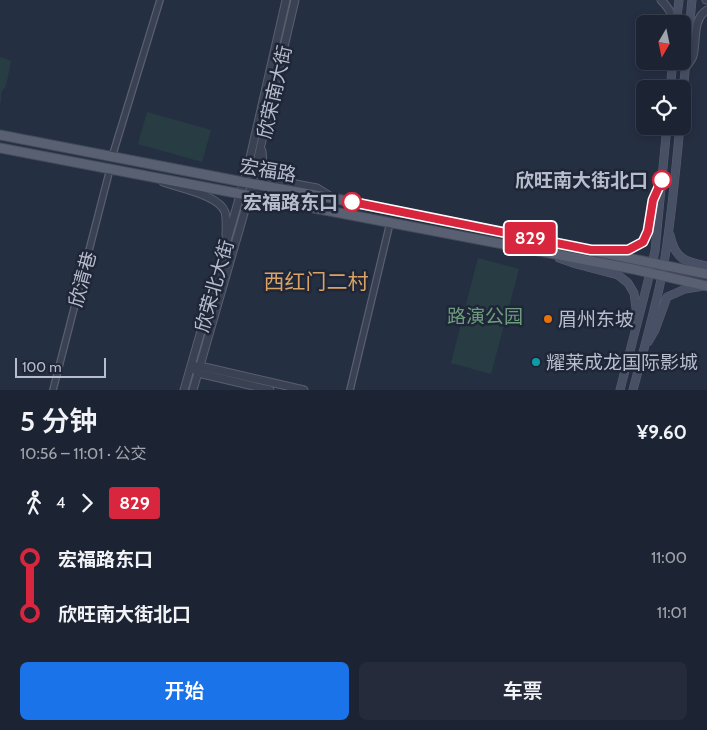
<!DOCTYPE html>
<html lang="zh">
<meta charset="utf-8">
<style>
body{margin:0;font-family:Cabin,"Noto Sans SC",sans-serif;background:#252b3a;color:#f1f3f6;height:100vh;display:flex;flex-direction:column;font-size:19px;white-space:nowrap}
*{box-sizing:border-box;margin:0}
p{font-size:16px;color:#a0a4ac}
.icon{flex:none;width:28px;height:28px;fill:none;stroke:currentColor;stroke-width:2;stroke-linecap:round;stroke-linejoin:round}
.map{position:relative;height:390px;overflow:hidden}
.panel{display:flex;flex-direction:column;background:#1c2332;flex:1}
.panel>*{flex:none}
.badge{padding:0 10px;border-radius:4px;font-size:18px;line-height:32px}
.needle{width:32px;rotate:189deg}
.tools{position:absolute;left:636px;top:15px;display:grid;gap:10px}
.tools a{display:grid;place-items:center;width:55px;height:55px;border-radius:8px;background:#1c2332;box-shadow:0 2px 8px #0003,0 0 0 1px #3a404d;font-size:25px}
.scale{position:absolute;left:15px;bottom:12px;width:91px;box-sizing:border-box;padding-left:5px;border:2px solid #b7bdcc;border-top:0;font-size:14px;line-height:18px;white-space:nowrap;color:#b7bdcc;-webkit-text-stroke:4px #1f2637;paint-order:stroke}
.map>.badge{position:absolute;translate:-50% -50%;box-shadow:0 0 0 2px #fff}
.legs{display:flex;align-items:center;gap:8px;height:55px;padding:0 20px;font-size:16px}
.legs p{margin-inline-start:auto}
.summary{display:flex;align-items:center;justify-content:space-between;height:85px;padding:0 20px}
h1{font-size:28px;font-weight:600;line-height:38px}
.primary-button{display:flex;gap:10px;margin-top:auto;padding:10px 20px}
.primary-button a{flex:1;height:58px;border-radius:8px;background:#1a73e8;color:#fff;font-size:20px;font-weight:600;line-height:58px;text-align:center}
.primary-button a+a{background:#252b3a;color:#f1f3f6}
ul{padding:0 20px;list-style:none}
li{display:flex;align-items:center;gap:18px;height:55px;font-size:19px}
li i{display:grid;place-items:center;width:8px;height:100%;margin:0 6px;background:currentColor}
li i::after{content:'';width:12px;height:12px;margin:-6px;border:4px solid;border-radius:50%;background:#1c2332}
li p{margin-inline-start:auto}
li:first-child i{background:linear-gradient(#0000 50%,currentColor 0)}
li:last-child i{background:linear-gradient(currentColor 50%,#0000 0)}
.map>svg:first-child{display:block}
.green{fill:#283d43}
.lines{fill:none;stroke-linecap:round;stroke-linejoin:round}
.minor-casing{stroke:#585f6f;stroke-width:8}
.tertiary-casing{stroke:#585f6f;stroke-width:9}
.secondary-casing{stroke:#585f6f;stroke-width:9}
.primary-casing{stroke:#444a5b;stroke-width:11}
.minor{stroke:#3a4152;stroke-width:5.5}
.tertiary{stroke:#3a4152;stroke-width:7}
.secondary{stroke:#485065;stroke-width:8}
.primary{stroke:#586072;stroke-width:9}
.line-1-casing{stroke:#fff;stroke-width:11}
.line-1{stroke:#d7263d;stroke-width:8}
.stop-1-dot{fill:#fff;stroke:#d7263d;stroke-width:2.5}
.food-dot{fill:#e8710a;stroke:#1f2637;stroke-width:2}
.culture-dot{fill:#0f9aa8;stroke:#1f2637;stroke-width:2}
.labels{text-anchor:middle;stroke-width:5;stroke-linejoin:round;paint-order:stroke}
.street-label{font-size:19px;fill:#b7bdcc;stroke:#1f2637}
.stop-label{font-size:19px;font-weight:bold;fill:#b7bdcc;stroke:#1f2637;text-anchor:end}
.park-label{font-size:19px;fill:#6d9d7d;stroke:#1f2637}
.poi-label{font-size:19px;fill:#b7bdcc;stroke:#1f2637;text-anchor:start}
.quarter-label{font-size:21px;fill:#d8a365;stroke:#1f2637}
</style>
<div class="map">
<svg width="707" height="390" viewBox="0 0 707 390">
<rect width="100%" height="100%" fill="#252f42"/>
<!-- green -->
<path class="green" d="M0,57L11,61L6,86L1,93V102L0,103Z
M147,112L211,130L202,162L138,144Z
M478,258L519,269L491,374L451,363Z"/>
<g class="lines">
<!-- minor casing -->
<g class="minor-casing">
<path id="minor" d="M112,157L160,0
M53,390L110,169
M350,390L390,223"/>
</g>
<!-- tertiary casing -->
<g class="tertiary-casing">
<path id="tertiary" d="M661,0C668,7 672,13 674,24
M706,0H707
M686,67C689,63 692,60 693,56C697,41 692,19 707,10
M262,151L263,164L266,173L274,180L317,188L330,196
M163,182C179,188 219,195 225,212C227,219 226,228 226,235
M196,366H200L304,390
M196,371L198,373L270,390
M184,390L247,171L286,0
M193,390L249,196L295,0"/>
</g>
<!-- secondary casing -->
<g class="secondary-casing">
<path id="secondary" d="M676,24L679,0
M670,89L673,61
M682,102L692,0
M670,235C675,259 685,262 707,266
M603,250H629L643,242L648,231L653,200L658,188
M559,258L576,264L618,275L628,283L634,293L637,315
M648,342L655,330L667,297L685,289L703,286
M620,390L647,285L655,251L667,126
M633,390C643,352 654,314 662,275C671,226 675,176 680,126"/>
</g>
<!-- primary casing -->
<g class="primary-casing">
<path id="primary" d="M0,135L243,182L332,198L707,274
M0,148L633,269L707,286"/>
</g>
<!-- minor -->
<use href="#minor" class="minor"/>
<!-- tertiary -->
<use href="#tertiary" class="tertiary"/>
<!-- secondary -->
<use href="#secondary" class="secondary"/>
<!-- primary -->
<use href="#primary" class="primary"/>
</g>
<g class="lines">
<!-- line-1 casing -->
<g class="line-1-casing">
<path id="line-1" d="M352,202L591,250H628L643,242L648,231L653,200L662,180"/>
</g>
<!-- line-1 -->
<use href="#line-1" class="line-1"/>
</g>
<!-- markers -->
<g class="stop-1-dot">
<circle cx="662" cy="180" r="9"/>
<circle cx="352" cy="202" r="9"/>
</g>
<circle class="food-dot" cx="548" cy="319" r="5"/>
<circle class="culture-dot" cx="536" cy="362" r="5"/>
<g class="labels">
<!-- street labels -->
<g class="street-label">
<text transform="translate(274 92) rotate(-77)" y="7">欣荣南大街</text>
<text transform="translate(268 170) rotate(10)" y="7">宏福路</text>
<text transform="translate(82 279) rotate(-75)" y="7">欣清巷</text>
<text transform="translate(214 286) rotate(-74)" y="7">欣荣北大街</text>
</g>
<!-- stop labels -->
<g class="stop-label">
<text x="648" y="187">欣旺南大街北口</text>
<text x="338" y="209">宏福路东口</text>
</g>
<!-- park labels -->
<g class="park-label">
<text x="485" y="323">路演公园</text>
</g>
<!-- poi labels -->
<g class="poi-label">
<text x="558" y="326">眉州东坡</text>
<text x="546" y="369">耀莱成龙国际影城</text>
</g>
<!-- quarter labels -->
<g class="quarter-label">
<text x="316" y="289">西红门二村</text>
</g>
</g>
</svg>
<div class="tools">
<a><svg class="needle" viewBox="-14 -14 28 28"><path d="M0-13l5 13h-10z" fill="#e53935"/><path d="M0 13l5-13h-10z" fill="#a0a4ac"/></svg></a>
<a><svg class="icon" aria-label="locate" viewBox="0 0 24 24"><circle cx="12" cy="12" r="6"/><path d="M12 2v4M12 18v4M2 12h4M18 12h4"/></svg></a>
</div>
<div class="scale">100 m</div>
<b class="badge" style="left:530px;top:238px;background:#d7263d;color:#fff">829</b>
</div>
<section class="panel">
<div class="summary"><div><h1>5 分钟</h1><p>10:56 – 11:01 · 公交</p></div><b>¥9.60</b></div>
<div class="legs"><svg class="icon" aria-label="walk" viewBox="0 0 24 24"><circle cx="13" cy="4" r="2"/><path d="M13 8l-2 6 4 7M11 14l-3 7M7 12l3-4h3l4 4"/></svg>4<svg class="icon" aria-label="forward" viewBox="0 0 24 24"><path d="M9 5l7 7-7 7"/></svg><b class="badge" style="background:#d7263d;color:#fff">829</b></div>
<ul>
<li><i style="color:#d7263d"></i><b>宏福路东口</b><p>11:00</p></li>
<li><i style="color:#d7263d"></i><b>欣旺南大街北口</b><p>11:01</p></li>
</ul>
<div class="primary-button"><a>开始</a><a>车票</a></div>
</section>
